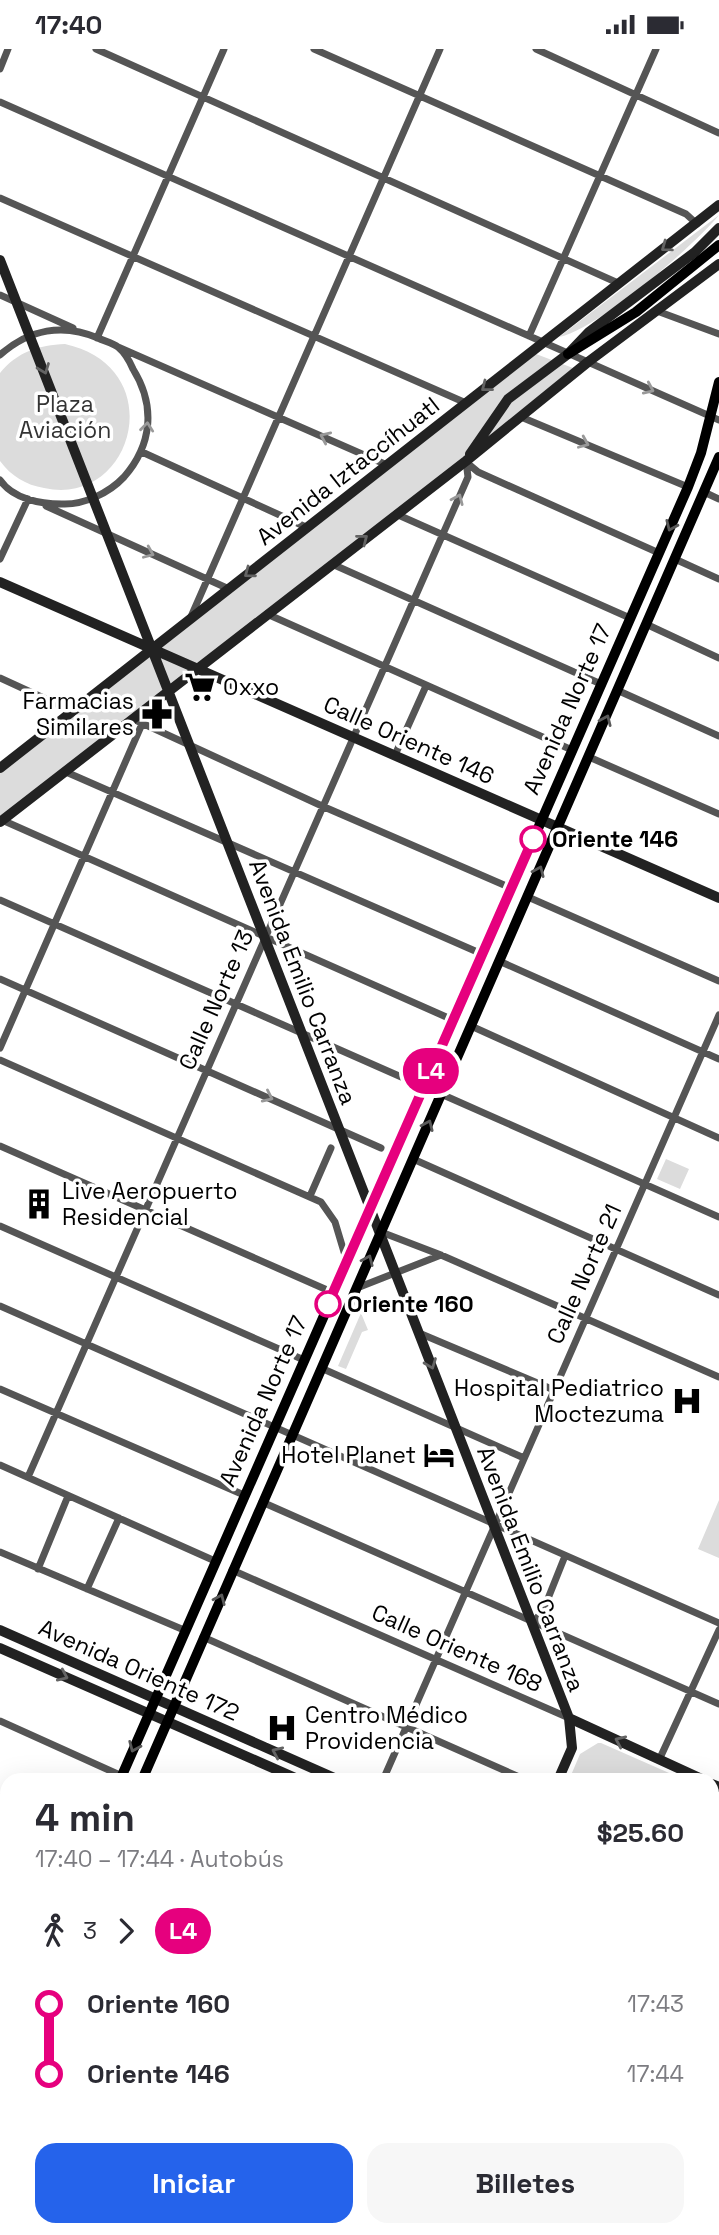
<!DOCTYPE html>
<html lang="es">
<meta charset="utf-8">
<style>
body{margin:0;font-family:"Space Grotesk",sans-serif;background:#f7f7f7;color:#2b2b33;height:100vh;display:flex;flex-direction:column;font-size:26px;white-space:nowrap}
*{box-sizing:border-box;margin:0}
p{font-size:23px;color:#7c7c81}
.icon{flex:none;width:38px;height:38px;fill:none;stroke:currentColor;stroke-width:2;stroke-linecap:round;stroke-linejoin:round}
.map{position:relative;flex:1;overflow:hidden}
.details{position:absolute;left:0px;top:1724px;width:719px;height:464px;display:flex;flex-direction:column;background:#fff;border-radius:21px 21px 0 0;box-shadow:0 7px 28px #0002}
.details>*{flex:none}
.badge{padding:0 14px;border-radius:23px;font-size:24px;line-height:46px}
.map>.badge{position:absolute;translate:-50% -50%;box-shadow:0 0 0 4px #fff}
.legs{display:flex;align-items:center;gap:10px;height:77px;padding:0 35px;font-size:23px}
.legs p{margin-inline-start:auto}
.headline{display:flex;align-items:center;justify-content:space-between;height:119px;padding:0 35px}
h1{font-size:38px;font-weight:700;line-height:52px}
.primary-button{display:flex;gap:14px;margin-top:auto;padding:14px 35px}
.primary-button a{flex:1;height:80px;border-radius:21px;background:#2563eb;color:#fff;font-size:28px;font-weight:700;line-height:80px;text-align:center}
.primary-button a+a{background:#f7f7f7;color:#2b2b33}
ul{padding:0 35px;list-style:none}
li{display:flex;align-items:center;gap:24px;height:70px;font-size:26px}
li i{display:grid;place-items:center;width:10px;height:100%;margin:0 9px;background:currentColor}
li i::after{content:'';width:18px;height:18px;margin:-9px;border:5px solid;border-radius:50%;background:#fff}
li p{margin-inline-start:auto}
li:first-child i{background:linear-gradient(#0000 50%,currentColor 0)}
li:last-child i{background:linear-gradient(currentColor 50%,#0000 0)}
.status{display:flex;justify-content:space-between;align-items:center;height:49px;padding:0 35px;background:#fff;direction:ltr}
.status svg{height:19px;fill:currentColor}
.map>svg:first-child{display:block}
.green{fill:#dcdcdc}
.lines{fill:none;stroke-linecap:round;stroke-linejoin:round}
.street{stroke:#555;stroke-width:7}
.secondary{stroke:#222;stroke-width:10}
.primary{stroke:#000;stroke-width:10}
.highway{stroke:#000;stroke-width:12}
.oneway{stroke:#646464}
.oneway2{stroke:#999}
.oneway3{stroke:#595959}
.line-1-casing{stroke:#fff;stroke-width:16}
.line-1{stroke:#e6007e;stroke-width:10}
.stop-1-dot{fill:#fff;stroke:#e6007e;stroke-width:3.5}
.labels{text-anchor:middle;stroke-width:7;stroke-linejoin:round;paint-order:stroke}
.park-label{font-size:23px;fill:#333;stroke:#fff}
.street-label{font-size:23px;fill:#000;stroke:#fff}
.poi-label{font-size:23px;fill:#000;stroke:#fff;text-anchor:start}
.stop-label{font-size:23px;font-weight:bold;fill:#000;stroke:#fff;text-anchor:start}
</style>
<div class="status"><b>17:40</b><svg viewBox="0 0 49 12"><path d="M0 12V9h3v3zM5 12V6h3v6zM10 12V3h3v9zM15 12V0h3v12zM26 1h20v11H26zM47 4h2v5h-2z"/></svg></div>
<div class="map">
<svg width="719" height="2186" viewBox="0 0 719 2186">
<rect width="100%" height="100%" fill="#fff"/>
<!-- green -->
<path class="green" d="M719,166C694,197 597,281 559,288Z
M65,295C172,319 133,459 44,439C26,436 11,427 0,412V324C17,303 39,296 65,295Z
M536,305L573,319L452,419L0,770V722Z
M666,1110L689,1120L680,1140L657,1130Z
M361,1264L368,1281L362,1283L346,1320L338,1317Z
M719,1451V1509L698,1500Z
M598,1694H601L685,1731H569L580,1705Z
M7,2068V2126L0,2123V2077Z"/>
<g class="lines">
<!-- street -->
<path class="street" d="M96,0L618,234
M314,0L686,165L697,175
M536,0L719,84
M0,20L8,0
M0,53L719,371
M0,149L466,354
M0,246L73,279
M657,262L719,285
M529,287L656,0
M97,289L224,0
M118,298L387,416
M0,306C29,280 63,274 98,289C104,292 113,294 118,298C124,303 130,313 133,320C156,357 152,396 124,428C109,444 84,456 62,455C40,455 13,450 0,431
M521,368L688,438
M142,403L308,479
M466,413L478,423L659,504
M706,444L719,450
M46,457L229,540
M396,465L630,569
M0,510L28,450
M677,511L719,530
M332,515L601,635
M267,565L572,701
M190,570L440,0
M648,576L719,609
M0,629L72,662
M619,642L719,687
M133,670L322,757L511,839
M395,706L426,637
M589,708L719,765
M66,723L482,905
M2,771L453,971
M528,848L719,932
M0,851L424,1038
M499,912L719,1010
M0,930L381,1099
M471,977L719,1089
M0,999L142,675
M0,1011L321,1153L335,1173L347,1213
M441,1045L719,1168
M0,1097L334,1244
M413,1110L719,1246
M310,1147L331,1099
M0,1177L304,1311
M381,1183L441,1206L719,1328
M357,1239L441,1206
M0,1257L719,1574
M419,1284L554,1341
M321,1319L524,1409
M0,1340L244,1446
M0,1416L215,1512
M28,1428L468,428L466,412
M262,1453L719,1655
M0,1503L184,1581
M38,1520L68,1447
M232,1521L569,1669
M87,1540L119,1469
M532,1574L543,1562L565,1507
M203,1588L526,1731
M0,1672L122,1727
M660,1709L719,1581
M383,1731L719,966
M0,1748L7,1751
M712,1814L719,1816
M0,1822L7,1825
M0,1897L7,1900
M712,1984L719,1987
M712,2059L719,2062
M712,2133L719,2136
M308,2180L320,2186
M477,2180L489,2186
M648,2180L661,2186
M183,2186L185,2180
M719,2186V2185"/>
<!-- secondary -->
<path class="secondary" d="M0,211L569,1669L572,1699L558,1731
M470,405L508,350L568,305L589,283L695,203L719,179
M0,533L719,849
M0,719L719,156
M0,773L466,412L588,313L719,215
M0,1581L339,1731
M0,1599L300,1731
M569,1669L704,1731
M712,1735L719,1738
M712,1803L719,1787
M712,1895L719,1897
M712,1912L719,1915
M0,2132L7,2135
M109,2180L122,2186
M0,2183L7,2186
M442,2186L445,2180
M461,2186L463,2180"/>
<!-- primary -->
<path class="primary" d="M568,305L636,263L719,196
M120,1731L688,438L701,404L719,333
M142,1731L719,408
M0,1976L7,1969
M0,2015L7,1998
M0,2059L7,2046
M0,2069L7,2063
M126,2180L129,2186"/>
<!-- highway -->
<path class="highway" d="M0,2151L7,2154
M0,2166L7,2169
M33,2180L45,2186
M68,2180L81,2186"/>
</g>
<!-- one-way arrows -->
<defs><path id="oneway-chevron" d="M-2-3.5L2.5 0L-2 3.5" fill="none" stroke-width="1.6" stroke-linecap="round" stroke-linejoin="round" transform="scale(1.75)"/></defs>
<g class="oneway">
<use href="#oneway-chevron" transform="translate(666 198) rotate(144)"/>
<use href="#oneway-chevron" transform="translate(44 320) rotate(69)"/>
<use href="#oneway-chevron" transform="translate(486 338) rotate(142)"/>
<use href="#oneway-chevron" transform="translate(363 490) rotate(-38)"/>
<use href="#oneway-chevron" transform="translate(249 524) rotate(143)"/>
<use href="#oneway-chevron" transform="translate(431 1315) rotate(69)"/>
<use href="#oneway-chevron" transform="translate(63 1627) rotate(24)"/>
<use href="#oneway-chevron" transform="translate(620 1692) rotate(-156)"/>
<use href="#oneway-chevron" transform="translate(277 1703) rotate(-156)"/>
</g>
<g class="oneway2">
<use href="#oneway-chevron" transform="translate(649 340) rotate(24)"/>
<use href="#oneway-chevron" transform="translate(147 378) rotate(-84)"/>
<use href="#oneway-chevron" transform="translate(325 388) rotate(-156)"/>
<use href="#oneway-chevron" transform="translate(584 394) rotate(23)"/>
<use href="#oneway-chevron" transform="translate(458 450) rotate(-66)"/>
<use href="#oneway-chevron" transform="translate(149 504) rotate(23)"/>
<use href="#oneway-chevron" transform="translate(268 1048) rotate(25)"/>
</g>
<g class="oneway3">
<use href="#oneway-chevron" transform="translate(671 477) rotate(114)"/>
<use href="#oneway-chevron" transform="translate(606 671) rotate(-66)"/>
<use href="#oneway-chevron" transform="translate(539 822) rotate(-66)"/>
<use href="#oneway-chevron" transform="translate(428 1076) rotate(-66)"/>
<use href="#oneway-chevron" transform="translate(368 1211) rotate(-66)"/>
<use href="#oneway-chevron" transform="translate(220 1550) rotate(-66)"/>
<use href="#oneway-chevron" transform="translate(134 1698) rotate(113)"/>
</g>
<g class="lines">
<!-- line-1 casing -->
<g class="line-1-casing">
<path id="line-1" d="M328,1255L533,790"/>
</g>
<!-- line-1 -->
<use href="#line-1" class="line-1"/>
</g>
<!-- icons -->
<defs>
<g id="supermarket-bare" transform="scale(2.415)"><path d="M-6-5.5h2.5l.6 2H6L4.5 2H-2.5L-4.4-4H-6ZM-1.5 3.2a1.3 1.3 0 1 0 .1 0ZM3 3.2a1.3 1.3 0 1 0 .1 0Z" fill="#000" stroke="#fff" stroke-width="2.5" paint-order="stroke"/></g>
<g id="pharmacy-bare" transform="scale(2.415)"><path d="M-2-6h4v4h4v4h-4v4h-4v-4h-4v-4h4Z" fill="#000" stroke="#fff" stroke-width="2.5" paint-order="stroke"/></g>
<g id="building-bare" transform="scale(2.415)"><path d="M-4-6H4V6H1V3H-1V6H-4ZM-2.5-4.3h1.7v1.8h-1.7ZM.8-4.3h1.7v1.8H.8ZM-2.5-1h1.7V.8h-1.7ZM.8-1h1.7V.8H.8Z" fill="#000" stroke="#fff" stroke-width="2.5" paint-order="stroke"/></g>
<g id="hospital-bare" transform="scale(2.415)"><path d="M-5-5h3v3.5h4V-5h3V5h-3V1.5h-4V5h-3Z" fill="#000" stroke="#fff" stroke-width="2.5" paint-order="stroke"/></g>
<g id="hotel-bare" transform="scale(2.415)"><path d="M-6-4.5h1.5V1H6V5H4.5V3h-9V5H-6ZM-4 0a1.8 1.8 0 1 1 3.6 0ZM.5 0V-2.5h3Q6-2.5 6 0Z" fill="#000" stroke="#fff" stroke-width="2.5" paint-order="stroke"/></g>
</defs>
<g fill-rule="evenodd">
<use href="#supermarket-bare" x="200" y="638"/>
<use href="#pharmacy-bare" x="157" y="665"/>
<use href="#building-bare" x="39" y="1155"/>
<use href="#hospital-bare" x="687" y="1352"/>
<use href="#hotel-bare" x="439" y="1406"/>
<use href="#hospital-bare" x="282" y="1679"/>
</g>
<!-- markers -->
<g class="stop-1-dot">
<circle cx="533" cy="790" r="12"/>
<circle cx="328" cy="1255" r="12"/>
</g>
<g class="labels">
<!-- park labels -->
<g class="park-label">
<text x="65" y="363">Plaza<tspan x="65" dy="26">Aviación</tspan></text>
</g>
<!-- street labels -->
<g class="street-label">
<text transform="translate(348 422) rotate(-38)" y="8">Avenida Iztaccíhuatl</text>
<text transform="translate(567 660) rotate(-66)" y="8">Avenida Norte 17</text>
<text transform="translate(409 691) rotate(24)" y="8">Calle Oriente 146</text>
<text transform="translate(303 933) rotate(69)" y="8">Avenida Emilio Carranza</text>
<text transform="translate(216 951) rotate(-66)" y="8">Calle Norte 13</text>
<text transform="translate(584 1225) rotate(-66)" y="8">Calle Norte 21</text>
<text transform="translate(263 1352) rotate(-66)" y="8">Avenida Norte 17</text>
<text transform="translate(531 1520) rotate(69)" y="8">Avenida Emilio Carranza</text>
<text transform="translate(457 1599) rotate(24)" y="8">Calle Oriente 168</text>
<text transform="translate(139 1621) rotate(24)" y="8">Avenida Oriente 172</text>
</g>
<!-- poi labels -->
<g class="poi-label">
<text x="223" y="646">Oxxo</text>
<text x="134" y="660" text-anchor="end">Farmacias<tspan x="134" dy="26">Similares</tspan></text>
<text x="62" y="1150">Live Aeropuerto<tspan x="62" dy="26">Residencial</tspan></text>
<text x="664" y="1347" text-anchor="end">Hospital Pediatrico<tspan x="664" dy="26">Moctezuma</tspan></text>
<text x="416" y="1414" text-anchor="end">Hotel Planet</text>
<text x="305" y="1674">Centro Médico<tspan x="305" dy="26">Providencia</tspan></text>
</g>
<!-- stop labels -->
<g class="stop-label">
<text x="552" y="798">Oriente 146</text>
<text x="347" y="1263">Oriente 160</text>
</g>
</g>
</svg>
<b class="badge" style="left:431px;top:1022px;background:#e6007e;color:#fff">L4</b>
<section class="details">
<div class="headline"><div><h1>4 min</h1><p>17:40 – 17:44 · Autobús</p></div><b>$25.60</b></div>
<div class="legs"><svg class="icon" aria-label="walk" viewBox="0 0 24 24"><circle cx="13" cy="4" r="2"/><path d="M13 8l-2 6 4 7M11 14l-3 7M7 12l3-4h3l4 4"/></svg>3<svg class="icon" aria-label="forward" viewBox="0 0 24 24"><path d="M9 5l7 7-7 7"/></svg><b class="badge" style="background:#e6007e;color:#fff">L4</b></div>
<ul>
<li><i style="color:#e6007e"></i><b>Oriente 160</b><p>17:43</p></li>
<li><i style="color:#e6007e"></i><b>Oriente 146</b><p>17:44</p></li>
</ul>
<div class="primary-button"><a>Iniciar</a><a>Billetes</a></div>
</section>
</div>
